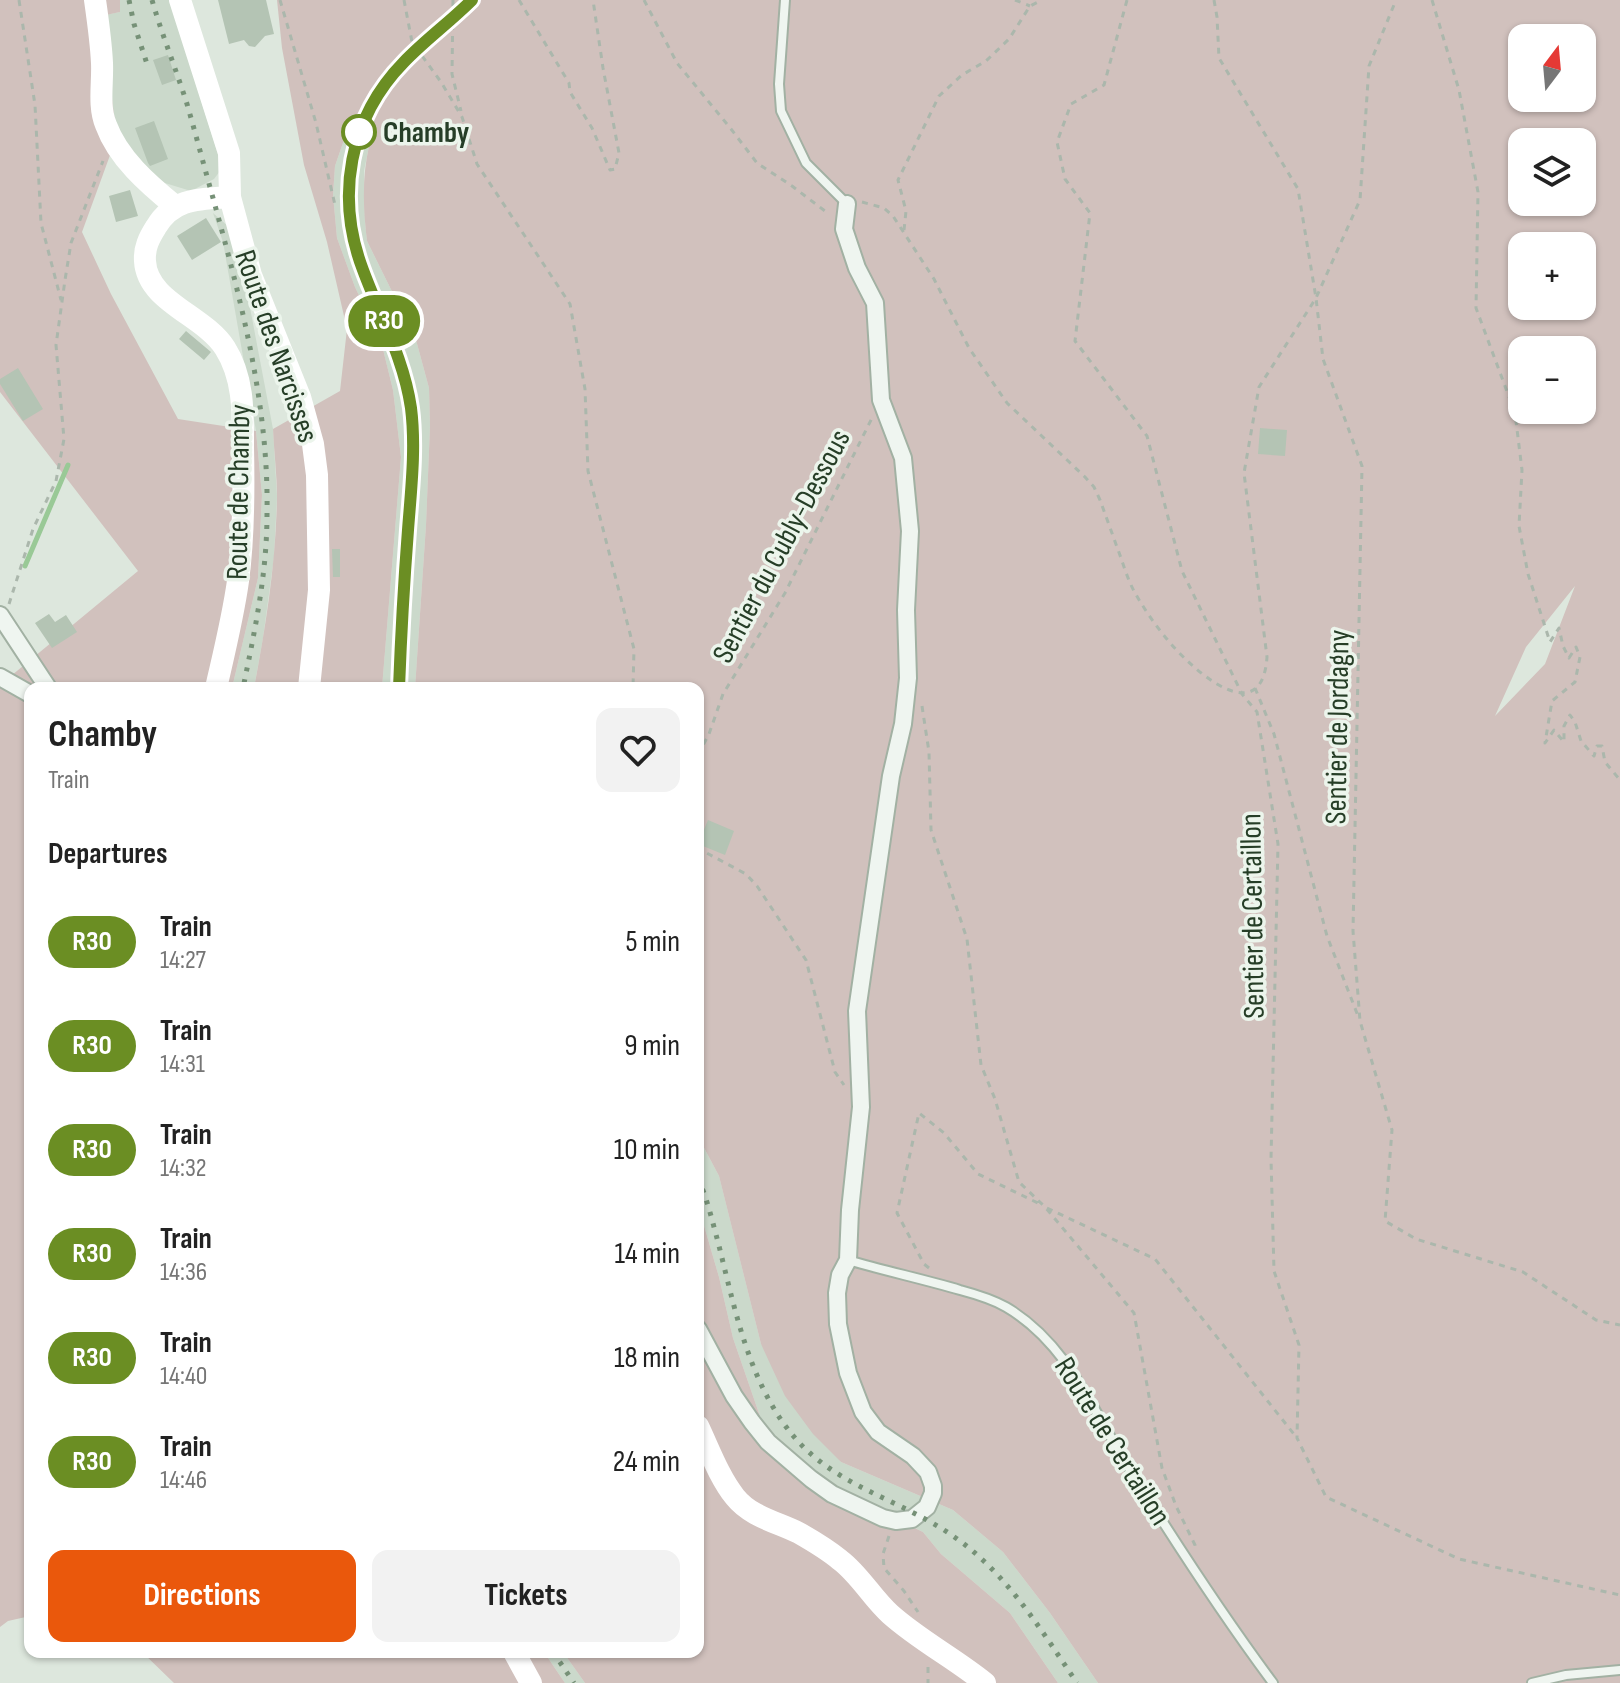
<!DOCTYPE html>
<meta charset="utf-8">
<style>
body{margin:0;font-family:"Sofia Sans Condensed",sans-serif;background:#f2f2f2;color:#222;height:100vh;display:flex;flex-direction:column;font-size:30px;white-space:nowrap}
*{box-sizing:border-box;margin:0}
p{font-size:26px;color:#767676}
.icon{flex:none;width:44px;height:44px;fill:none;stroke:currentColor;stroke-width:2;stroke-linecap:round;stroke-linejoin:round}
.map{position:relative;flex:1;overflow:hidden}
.sheet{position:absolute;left:24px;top:682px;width:680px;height:976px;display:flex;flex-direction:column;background:#fff;border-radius:16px;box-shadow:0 2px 6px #0004}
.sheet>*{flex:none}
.badge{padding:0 16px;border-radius:26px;font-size:28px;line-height:52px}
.needle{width:52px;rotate:16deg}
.fabs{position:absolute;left:1508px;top:24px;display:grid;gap:16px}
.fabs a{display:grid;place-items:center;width:88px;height:88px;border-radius:16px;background:#fff;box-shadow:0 2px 6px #0004;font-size:40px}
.map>.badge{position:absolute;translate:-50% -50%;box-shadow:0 0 0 4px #fff}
h2{padding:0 24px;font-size:30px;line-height:72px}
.round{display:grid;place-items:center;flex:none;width:84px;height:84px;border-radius:16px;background:#f2f2f2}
.overview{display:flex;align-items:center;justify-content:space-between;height:136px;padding:0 24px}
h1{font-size:38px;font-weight:700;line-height:60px}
.action{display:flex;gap:16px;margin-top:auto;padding:16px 24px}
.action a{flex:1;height:92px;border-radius:16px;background:#ea580c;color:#fff;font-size:32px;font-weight:700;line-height:92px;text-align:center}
.action a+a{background:#f2f2f2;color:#222}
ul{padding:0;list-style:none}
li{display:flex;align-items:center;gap:24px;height:104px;padding:0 24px}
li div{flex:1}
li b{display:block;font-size:30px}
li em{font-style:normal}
li .badge{min-width:88px;font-weight:700;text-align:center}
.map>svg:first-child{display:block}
.built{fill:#cbd9cb}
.green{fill:#d1c1bd;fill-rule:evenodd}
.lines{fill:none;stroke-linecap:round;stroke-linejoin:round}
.stream{stroke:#99c996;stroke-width:5}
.building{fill:#b4c4b4}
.lane-casing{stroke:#a2b1a3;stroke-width:12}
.street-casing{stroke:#a2b1a3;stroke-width:20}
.path{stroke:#abb7ac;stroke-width:3;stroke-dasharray:6 6;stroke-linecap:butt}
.lane{stroke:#eff5f0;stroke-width:8}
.street{stroke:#eff5f0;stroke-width:16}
.secondary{stroke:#fff;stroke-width:22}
.rail{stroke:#769177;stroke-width:5;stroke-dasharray:4 8;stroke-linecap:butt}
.line-casing{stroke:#fff;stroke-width:18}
.line{stroke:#6b8e23;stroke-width:12}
.stop-dot{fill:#fff;stroke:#6b8e23;stroke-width:4}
.labels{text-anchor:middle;stroke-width:7;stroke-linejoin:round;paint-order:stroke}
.stop-label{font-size:30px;font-weight:bold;fill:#263e27;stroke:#ecf5ec;text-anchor:start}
.street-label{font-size:30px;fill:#263e27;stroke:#ecf5ec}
</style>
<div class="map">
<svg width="1620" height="1683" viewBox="0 0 1620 1683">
<rect width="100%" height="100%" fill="#dde7dd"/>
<!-- built -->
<path class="built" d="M120,0H170L219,158L220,171L214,179L191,191L155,180L117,136L108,70L105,15L120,12Z
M345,137L369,146L364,171L365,223L367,241L416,340L429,388L430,426L426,525L415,688H382L401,457L393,390L381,341L355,287L337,238L333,195L335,166Z
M213,213L229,227L248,297L273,429L277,497L274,557L263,638L254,688H232L258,578L262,495L256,431L223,242Z
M698,1141L702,1144L719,1176L761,1344L841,1462L953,1510L1003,1552L1050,1613L1098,1683H1058L1010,1613L941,1554L923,1532L837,1490L782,1450L763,1425L733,1338L719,1277L698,1205Z
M544,1652H563L585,1683H565Z"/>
<!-- green -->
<path class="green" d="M0,0H120V12L106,15L108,70L117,136L82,232L111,294L178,419L256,431L262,495L258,578L232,688H30V1616L8,1621L0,1627V685L138,571L0,392Z
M277,0H1620V1683H1098L1050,1613L1003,1552L953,1510L841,1462L813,1434L785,1396L761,1344L719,1176L702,1144L698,1141V688H415L426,525L430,426L429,388L416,340L367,241C363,209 362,177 369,146L345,137L335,166L333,195L337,238L355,287L381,341L393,390L401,457L382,688H254C266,625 276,562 277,497C277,475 274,452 273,429L340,391L347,329L327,242L304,165L282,48ZM1522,38H1582V98H1522ZM1522,142H1582V202H1522ZM1522,246H1582V306H1522ZM1522,350H1582V410H1522ZM1575,586L1545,664L1495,716L1526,647Z
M698,1205L719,1277L733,1338L763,1425L782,1450L837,1490L923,1532L941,1554L1010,1613L1058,1683H585L563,1652H698Z
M142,1652H544L565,1683H174Z"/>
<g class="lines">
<!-- stream -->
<path class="stream" d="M25,566L68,465"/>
</g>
<!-- building -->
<path class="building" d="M218,0H266L274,34L265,36L255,47L249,46L244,40L229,44Z
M168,55L176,80L162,85L153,60Z
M154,121L168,159L150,166L148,163L135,128Z
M130,190L138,216L116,222L109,196Z
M206,218L221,242L192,260L177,236Z
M186,331L211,352L204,360L179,339Z
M18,368L43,409L23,421L0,384V379Z
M1260,428L1287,430L1285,456L1258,454Z
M332,549H340V577H333Z
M49,614L55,622L66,615L77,632L52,648L35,623Z
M708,820L734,831L725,855L698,844Z"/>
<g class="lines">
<!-- lane casing -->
<g class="lane-casing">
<path id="lane" d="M785,0L779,84L781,111L806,163L847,204
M848,1260C885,1271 923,1279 960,1290C975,1294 992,1299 1006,1307C1066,1342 1092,1408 1127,1465C1173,1539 1221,1613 1273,1683
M1532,1683L1566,1675L1620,1670"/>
</g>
<!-- street casing -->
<g class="street-casing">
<path id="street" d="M0,615L48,688
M0,677L30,694
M698,1329L734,1396L752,1422L768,1442L811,1479L832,1494L883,1518L896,1521L912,1519L927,1507L933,1493V1486L928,1472L913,1456L878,1432L863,1412L848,1373L838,1324L837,1293L840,1275L848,1260L850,1210L861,1107L857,1011L891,776L903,724L908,678L906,610L910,531L903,458L881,400L875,303L857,268L844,229L847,204"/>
</g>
<!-- path -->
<path class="path" d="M19,0L35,105L41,223L61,300
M280,0L316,123L335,205
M404,0L412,42L441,82L462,117L477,164L570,304L585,389L588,471L634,649L633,688
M453,0L452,74L461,111
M519,0L569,83L570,92L592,128L610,170L615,169L619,153L603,68L593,0
M644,0L677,63L731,129L757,163L792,186L829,214
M1015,0L1030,6
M1127,0L1104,85L1071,104L1057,142L1065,179L1090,213L1075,341L1147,436L1182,571L1242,694L1257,712L1278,844L1271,1159L1274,1271L1299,1345L1297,1438L1326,1497L1459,1559L1620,1595
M1214,0L1217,17L1219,58L1298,189L1316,298L1323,359L1362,466L1353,931L1360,1021L1392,1130L1385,1221L1416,1239L1523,1272L1596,1320L1620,1325
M1432,0L1459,90L1478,192L1476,308L1515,413L1522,470L1519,526L1528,574L1550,642L1559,628L1563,646L1569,658L1576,647L1580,657L1575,682L1552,701L1545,743L1554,730L1564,742V726L1570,715L1575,722L1581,741L1594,756L1597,746H1602L1605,762L1620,780
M862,202L884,208L893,216L934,279L969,348L1007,403L1085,477L1094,487L1100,500C1107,519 1114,539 1121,558C1125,570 1129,582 1135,593C1150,619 1170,646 1193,666C1221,691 1263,715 1267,657L1244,473L1259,387L1316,298L1360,200L1369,66L1396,0
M904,230L906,211L898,180L939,96L962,75L986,61L1009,39L1030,6L1042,0
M9,604L33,529L56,481L64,439L56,345L65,280L71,243L103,161
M1255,688L1274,734L1327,936L1358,1016
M922,706L929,752L931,830L967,939L981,1065L995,1099L1019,1182L1045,1207L1134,1313L1162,1468L1176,1506L1195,1545L1196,1551
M698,755L709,734L723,694L785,593L872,418
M698,846L701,850L746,874L757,886L806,960L835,1072L844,1085
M1047,1208L1155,1259L1297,1438
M929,1268L924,1264L897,1213L919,1113L944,1133L978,1174L1040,1204
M889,1536L883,1554L884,1568L904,1591L918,1612
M928,1667V1683"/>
<!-- lane -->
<use href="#lane" class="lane"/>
<!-- street -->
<use href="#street" class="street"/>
<!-- secondary -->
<path class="secondary" d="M95,0C98,21 101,42 102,63C103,83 98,106 106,125C118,158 148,184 175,206
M180,0L229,153L230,197L251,275L300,397L313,444L317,475L319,590L309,688
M216,688C224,653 233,617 238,581C244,537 244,491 243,447C243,413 244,378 225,348C204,315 147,302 145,261C144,248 149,238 156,227C173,198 199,199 230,197
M698,1426C709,1449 719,1477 735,1497C751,1517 777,1522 799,1533C813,1541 828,1550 840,1560C860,1575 872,1598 890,1614C919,1640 954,1658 985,1683
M514,1652L531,1683"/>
<!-- rail -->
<path class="rail" d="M129,0L134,24L148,67
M152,0C162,35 176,69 187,104C196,135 204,166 213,198C241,300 269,406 267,514C267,573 255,630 243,688
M355,144C349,169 346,196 350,222C360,287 401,342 410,407C416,448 411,489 408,529C405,582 401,635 399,688
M698,1178C707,1198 712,1220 718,1242C734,1305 747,1375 787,1428C830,1486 897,1497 953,1536C1007,1573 1041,1630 1077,1683
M553,1652L574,1683"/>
</g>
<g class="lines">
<!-- line casing -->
<g class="line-casing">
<path id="line" d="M399,688C401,635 404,582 408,530C411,490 416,448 411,408C404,359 380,316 363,270C335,197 349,118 404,62C425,40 450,22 472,0"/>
</g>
<!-- line -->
<use href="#line" class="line"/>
</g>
<!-- markers -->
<circle class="stop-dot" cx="359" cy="132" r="16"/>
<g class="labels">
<!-- stop labels -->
<g class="stop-label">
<text x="383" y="142">Chamby</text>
</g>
<!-- street labels -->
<g class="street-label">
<text transform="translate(277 346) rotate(71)" y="10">Route des Narcisses</text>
<text transform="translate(238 492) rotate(-89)" y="10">Route de Chamby</text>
<text transform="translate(781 546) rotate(-62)" y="10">Sentier du Cubly-Dessous</text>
<text transform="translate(1337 727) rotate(-89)" y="10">Sentier de Jordagny</text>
<text transform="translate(1252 916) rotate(-91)" y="10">Sentier de Certaillon</text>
<text transform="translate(1113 1441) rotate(58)" y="10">Route de Certaillon</text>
</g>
</g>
</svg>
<div class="fabs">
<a><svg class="needle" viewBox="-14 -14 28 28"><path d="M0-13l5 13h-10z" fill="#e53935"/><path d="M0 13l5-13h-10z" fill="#767676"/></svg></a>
<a><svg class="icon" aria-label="layers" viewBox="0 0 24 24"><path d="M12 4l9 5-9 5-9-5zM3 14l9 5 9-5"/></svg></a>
<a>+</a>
<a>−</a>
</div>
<b class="badge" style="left:384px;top:321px;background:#6b8e23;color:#fff">R30</b>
<section class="sheet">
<div class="overview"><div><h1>Chamby</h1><p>Train</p></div><a class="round"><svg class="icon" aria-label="heart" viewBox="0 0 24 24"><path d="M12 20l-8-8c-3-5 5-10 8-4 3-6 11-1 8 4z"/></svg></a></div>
<h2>Departures</h2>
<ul>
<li><span class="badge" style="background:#6b8e23;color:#fff">R30</span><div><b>Train</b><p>14:27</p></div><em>5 min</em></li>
<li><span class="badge" style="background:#6b8e23;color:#fff">R30</span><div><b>Train</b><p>14:31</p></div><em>9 min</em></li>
<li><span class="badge" style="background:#6b8e23;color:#fff">R30</span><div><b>Train</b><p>14:32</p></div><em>10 min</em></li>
<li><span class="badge" style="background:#6b8e23;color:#fff">R30</span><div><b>Train</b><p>14:36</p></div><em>14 min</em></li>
<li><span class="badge" style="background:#6b8e23;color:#fff">R30</span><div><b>Train</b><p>14:40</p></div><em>18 min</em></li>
<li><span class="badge" style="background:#6b8e23;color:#fff">R30</span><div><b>Train</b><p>14:46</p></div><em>24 min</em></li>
</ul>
<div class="action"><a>Directions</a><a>Tickets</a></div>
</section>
</div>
